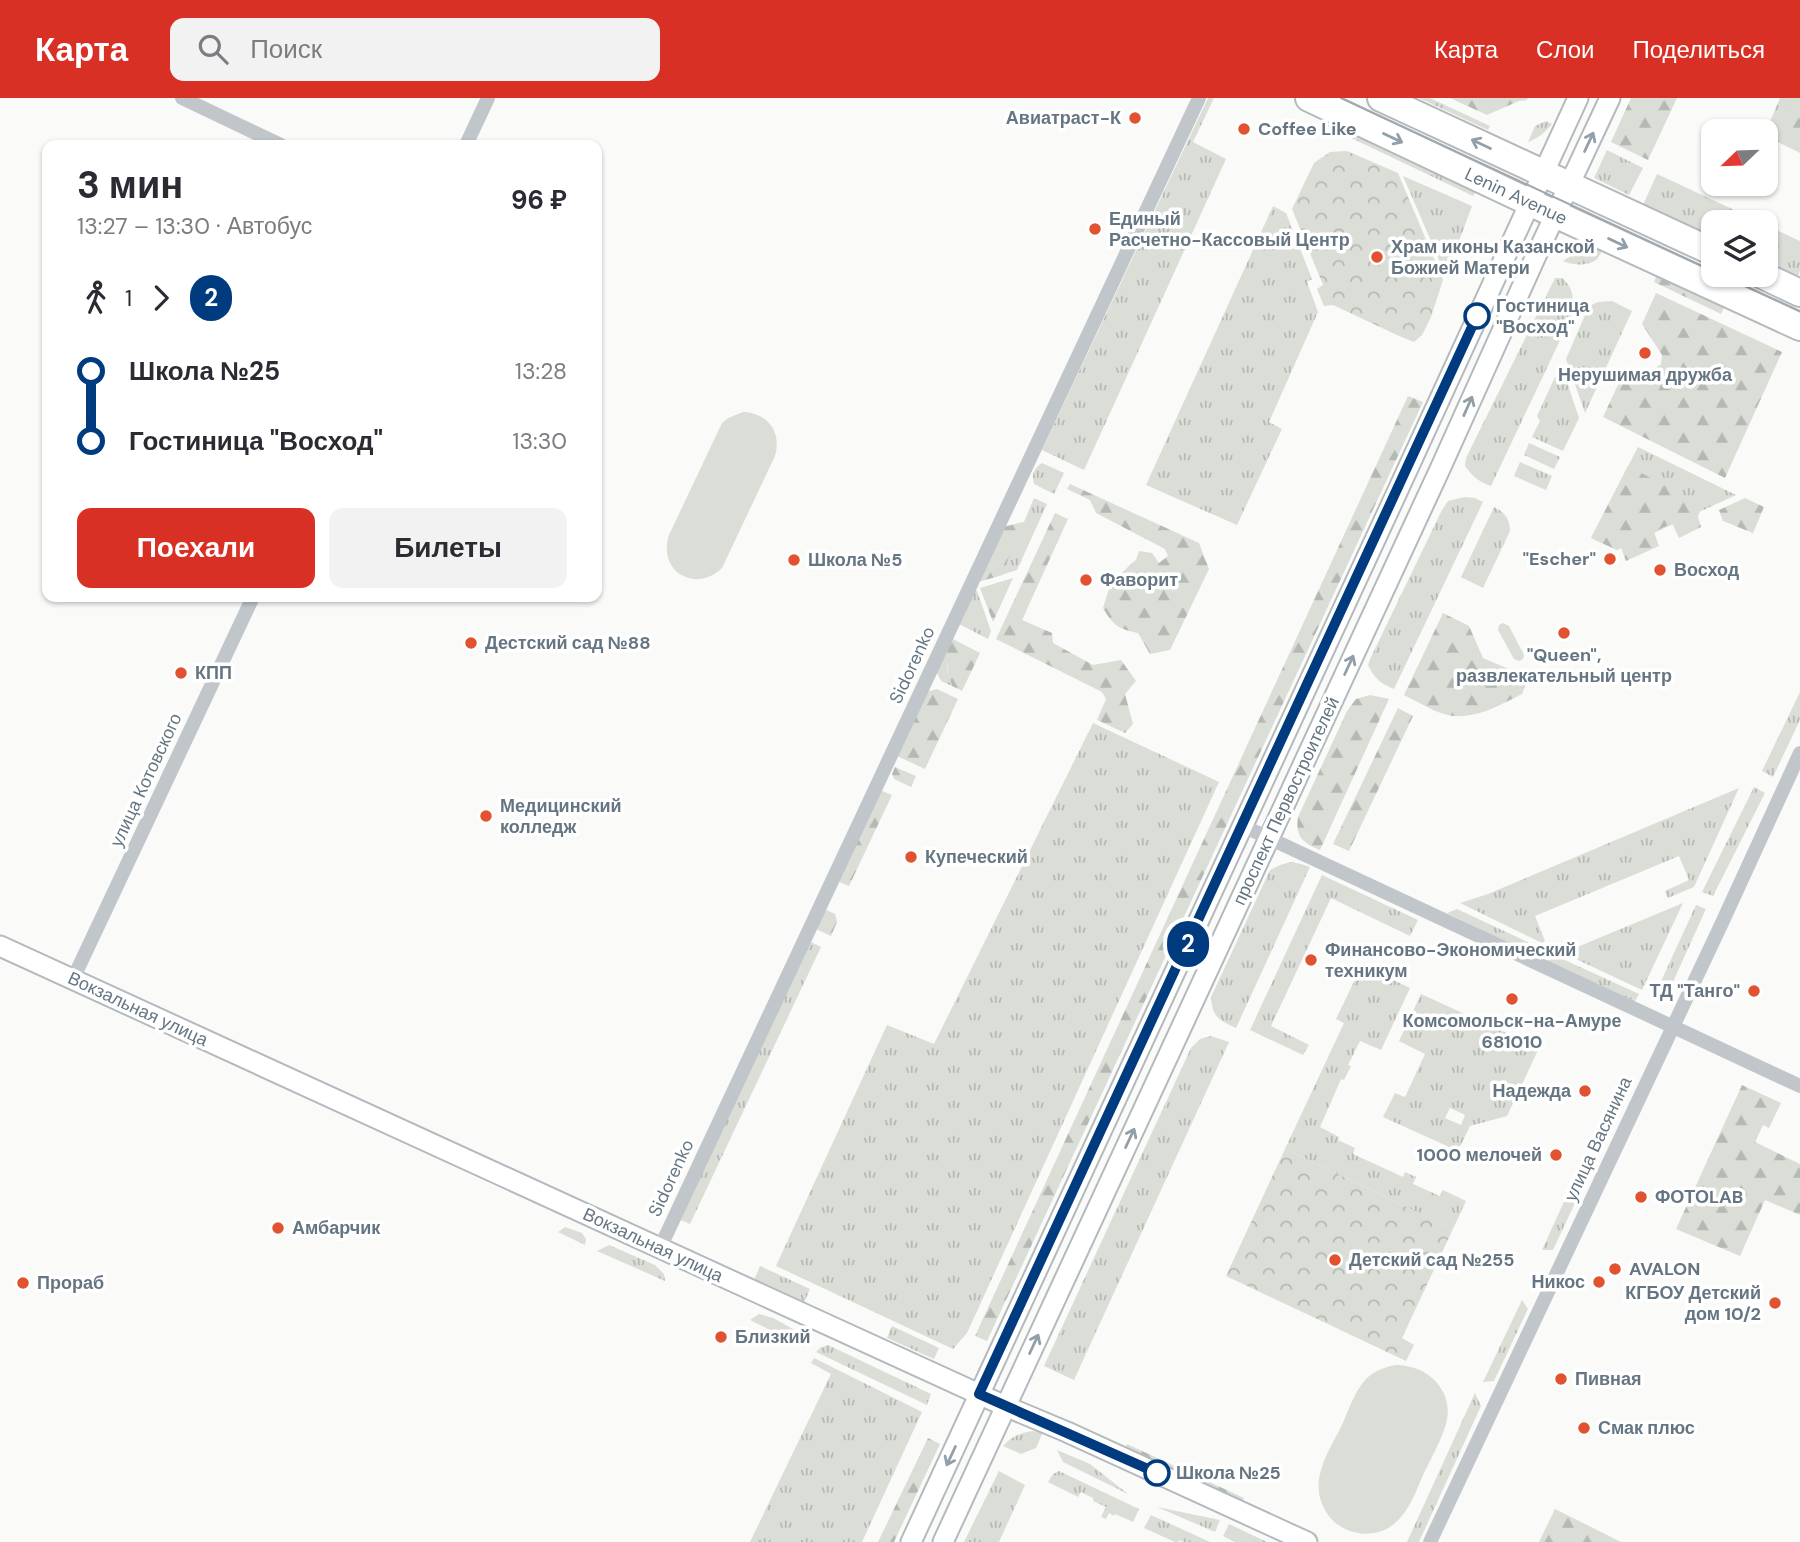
<!DOCTYPE html>
<html lang="ru">
<meta charset="utf-8">
<style>
body{margin:0;font-family:"DM Sans",sans-serif;background:#f2f2f3;color:#2b2b33;height:100vh;display:flex;flex-direction:column;font-size:26px;white-space:nowrap}
*{box-sizing:border-box;margin:0}
p{font-size:23px;color:#7c7c81}
.icon{flex:none;width:38px;height:38px;fill:none;stroke:currentColor;stroke-width:2;stroke-linecap:round;stroke-linejoin:round}
.map{position:relative;flex:1;overflow:hidden}
.panel{position:absolute;left:42px;top:42px;width:560px;height:462px;display:flex;flex-direction:column;background:#fff;border-radius:14px;box-shadow:0 2px 5px #0004}
.panel>*{flex:none}
.badge{padding:0 14px;border-radius:23px;font-size:24px;line-height:46px}
.needle{width:46px;rotate:247deg}
.controls{position:absolute;left:1701px;top:21px;display:grid;gap:14px}
.controls a{display:grid;place-items:center;width:77px;height:77px;border-radius:14px;background:#fff;box-shadow:0 2px 5px #0004;font-size:35px}
.map>.badge{position:absolute;translate:-50% -50%;box-shadow:0 0 0 4px #fff}
.legs{display:flex;align-items:center;gap:10px;height:77px;padding:0 35px;font-size:23px}
.legs p{margin-inline-start:auto}
.headline{display:flex;align-items:center;justify-content:space-between;height:119px;padding:0 35px}
h1{font-size:38px;font-weight:700;line-height:52px}
.button{display:flex;gap:14px;margin-top:auto;padding:14px 35px}
.button a{flex:1;height:80px;border-radius:14px;background:#d93025;color:#fff;font-size:28px;font-weight:700;line-height:80px;text-align:center}
.button a+a{background:#f2f2f3;color:#2b2b33}
ul{padding:0 35px;list-style:none}
li{display:flex;align-items:center;gap:24px;height:70px;font-size:26px}
li i{display:grid;place-items:center;width:10px;height:100%;margin:0 9px;background:currentColor}
li i::after{content:'';width:18px;height:18px;margin:-9px;border:5px solid;border-radius:50%;background:#fff}
li p{margin-inline-start:auto}
li:first-child i{background:linear-gradient(#0000 50%,currentColor 0)}
li:last-child i{background:linear-gradient(currentColor 50%,#0000 0)}
header{display:flex;align-items:center;gap:42px;box-sizing:border-box;height:98px;padding:0 35px;background:#d93025;color:#fff}
header strong{font-size:33px}
nav{display:flex;gap:38px;margin-inline-start:auto;font-size:24px}
.search{width:490px;height:63px;background:#f2f2f3;display:flex;align-items:center;gap:18px;box-sizing:border-box;padding:0 24px;border-radius:14px;color:#7c7c81;font-size:26px}
.map>svg:first-child{display:block}
.grass{fill:url(#grass-tufts);fill-rule:evenodd}
.forest{fill:url(#forest-firs)}
.park{fill:url(#park-crowns)}
.garden{fill:#daded7}
.lines{fill:none;stroke-linecap:round;stroke-linejoin:round}
.secondary-casing{stroke:#b3babe;stroke-width:23}
.highway-casing{stroke:#b4b9bd;stroke-width:30}
.street{stroke:#c1c6ca;stroke-width:14}
.secondary{stroke:#fff;stroke-width:19}
.highway{stroke:#fff;stroke-width:26}
.tram{stroke:#a0a8ae;stroke-width:2}
.oneway{stroke:#939fa8}
.line-1-casing{stroke:#fff;stroke-width:16}
.line-1{stroke:#003b80;stroke-width:10}
.poi-dot{fill:#e15231;stroke:#fff;stroke-width:2.5}
.stop-1-dot{fill:#fff;stroke:#003b80;stroke-width:3.5}
.labels{text-anchor:middle;stroke-width:7;stroke-linejoin:round;paint-order:stroke}
.poi-label{font-size:18px;font-weight:bold;fill:#657682;stroke:#fff;text-anchor:start}
.street-label{font-size:18px;fill:#657682;stroke:#fff}
.stop-label{font-size:18px;font-weight:bold;fill:#657682;stroke:#fff;text-anchor:start}
</style>
<header>
<strong>Карта</strong>
<div class="search"><svg class="icon" aria-label="search" viewBox="0 0 24 24"><circle cx="10" cy="10" r="6"/><path d="M15 15l6 6"/></svg>Поиск</div>
<nav><a>Карта</a><a>Слои</a><a>Поделиться</a></nav>
</header>
<div class="map">
<svg width="1800" height="1444" viewBox="0 0 1800 1444">
<defs>
<pattern id="grass-tufts" width="24" height="20" patternUnits="userSpaceOnUse" patternTransform="scale(1.75)"><rect width="24" height="20" fill="#daded7"/><path d="M3 7l-1-3M5 7V3M7 7l1-3M15 17l-1-3M17 17v-4M19 17l1-3" fill="none" stroke="#b4b9b4"/></pattern>
<pattern id="forest-firs" width="22" height="20" patternUnits="userSpaceOnUse" patternTransform="scale(1.75)"><rect width="22" height="20" fill="#daded7"/><path d="M5 1l3.5 6h-7zM16 11l3.5 6h-7z" fill="#b4b9b4"/></pattern>
<pattern id="park-crowns" width="20" height="18" patternUnits="userSpaceOnUse" patternTransform="scale(1.75)"><rect width="20" height="18" fill="#daded7"/><path d="M2 6a3 3 0 1 1 6 0M12 15a3 3 0 1 1 6 0" fill="none" stroke="#b4b9b4"/></pattern>
</defs>
<rect width="100%" height="100%" fill="#fafaf8"/>
<!-- grass -->
<path class="grass" d="M1208,0H1214L1193,44L1226,61L1084,372L1042,352Z
M1419,0H1430L1490,28L1488,32Z
M1780,0H1800V55L1766,38V33Z
M1335,23L1478,90L1473,98L1326,28Z
M1546,23L1552,26C1545,35 1538,40 1528,44L1535,28Z
M1607,52L1643,70L1629,97L1594,80Z
M1657,76L1760,124H1713V139L1643,107Z
M1403,78L1472,108L1446,178Z
M1273,108L1286,115L1312,181L1307,184L1318,214L1269,324L1282,331L1237,427L1146,387Z
M1766,127L1800,143V173L1798,178L1766,163Z
M1594,149L1603,152C1602,153 1598,160 1597,161C1587,169 1572,167 1563,163L1580,152Z
M1555,180H1562C1574,190 1574,202 1572,217L1491,388C1479,384 1473,379 1465,368L1466,360Z
M1612,203L1632,213L1585,315L1566,261L1589,208L1598,204Z
M1561,266L1579,320L1563,353L1532,339L1540,323L1537,318Z
M1529,345L1560,359L1554,371L1524,357Z
M1638,349L1736,397L1617,452L1591,440Z
M1520,364L1552,378L1546,392L1514,378Z
M1042,365L1064,375L1054,396L1034,386C1031,376 1034,370 1042,365Z
M1465,399L1475,400L1483,404L1394,591C1381,586 1374,580 1368,567L1371,559L1442,412L1448,403Z
M1034,400L1047,406L1017,472L981,483L1003,429L1024,424Z
M1494,409C1505,414 1510,422 1510,433L1483,490L1461,479Z
M974,492L977,493L991,533L988,541L959,526Z
M1503,525L1509,528L1524,557L1523,561L1519,563L1514,561L1498,532L1499,527Z
M947,549V569L952,588L941,583L936,573Z
M1800,594V622L1773,679L1762,673Z
M1093,625L1219,684L967,1235L953,1251L776,1168L887,927L934,946Z
M1754,689L1765,695L1713,798L1702,794Z
M1739,690L1694,789L1668,800L1665,793L1689,782L1679,758L1535,818L1545,843L1542,845L1460,805L1488,796Z
M1291,764L1301,766L1310,769L1236,930C1218,922 1212,918 1211,899L1270,772L1280,767Z
M1322,777L1418,822L1410,838L1331,800L1271,928L1309,947L1303,957L1250,932Z
M1683,805L1642,892L1563,855Z
M1696,807L1706,811L1667,897L1657,892Z
M1457,811L1534,847L1522,852L1447,815Z
M809,843L821,849L690,1126L678,1121Z
M1556,858L1639,896L1634,905L1545,864Z
M1362,867L1410,890L1381,952L1360,943L1348,967L1351,968L1344,982L1341,981L1320,1029L1339,1039L1338,1042L1355,1050L1353,1056L1403,1079L1405,1074L1416,1079L1413,1086L1440,1098L1443,1092L1466,1103L1453,1131L1285,1051L1344,925L1336,921Z
M1421,896L1539,950L1507,1018L1470,1028L1458,1053L1383,1019L1395,995L1405,999L1425,956L1399,943ZM1450,1010L1465,1017L1461,1027L1445,1020Z
M1211,938L1229,944L1074,1282L1044,1268L1191,950L1200,941Z
M1567,1097L1575,1105L1553,1152H1542Z
M565,1129L582,1135L586,1141L585,1147L558,1134Z
M609,1147L655,1167L664,1176L665,1183L597,1153Z
M760,1168L810,1191L804,1205L754,1182Z
M1522,1202L1528,1211L1494,1283L1483,1284Z
M759,1216L773,1220L804,1237L807,1244L804,1249L750,1222Z
M892,1228L939,1250L934,1261L887,1240Z
M828,1247L931,1296L927,1307L816,1254L820,1250Z
M814,1260L922,1314L862,1444H750L831,1276L811,1265Z
M1475,1295L1481,1308L1419,1444H1407Z
M1033,1333L1043,1334L1036,1350L1021,1356L1003,1348C1012,1338 1020,1335 1033,1333Z
M1057,1352L1090,1366L1128,1396L1063,1364Z
M999,1373L1025,1387L999,1444H964Z
M1059,1373L1139,1411L1133,1424L1115,1416L1114,1418L1109,1415L1106,1421L1101,1419L1106,1409L1093,1403V1400L1081,1394L1078,1399L1048,1384L1053,1376Z
M1157,1409L1220,1422L1215,1434Z
M1151,1417L1210,1444H1184L1179,1442L1178,1444H1175L1144,1430Z
M1229,1426L1267,1444H1235L1223,1438Z"/>
<!-- forest -->
<path class="forest" d="M1450,0H1528L1527,2L1519,3L1487,17Z
M1631,0H1677L1648,62L1611,44Z
M1792,0H1800V50L1793,47L1780,34L1784,14Z
M1657,176L1725,207L1721,216L1654,184Z
M1656,195L1782,254L1725,380L1603,319L1623,276L1654,271L1661,266L1662,257L1642,226Z
M1408,298L1423,304L987,1243L975,1238Z
M1628,368L1702,407L1698,419L1701,429L1679,440L1672,425L1654,434L1659,448L1626,463L1621,450L1617,452L1591,440Z
M1070,386L1199,445L1209,471L1170,552L1150,556L1138,535C1118,531 1113,527 1103,510L1111,484C1121,478 1126,469 1136,462L1139,453L1152,455L1159,465L1168,458L1165,451L1096,415L1090,402L1067,391Z
M1745,400L1764,409L1753,435L1723,423L1719,412Z
M1055,415L1068,421L1022,522L1052,535L1053,545L1093,567L1121,562L1136,583L1125,596L1133,626L1125,635L1097,622L1106,601L1102,594L996,541Z
M1024,424C1027,434 1020,447 1011,452L1003,477L981,483L979,482L1003,429Z
M1013,480L993,524L980,490Z
M1443,515L1469,528L1483,560L1520,576L1526,585L1522,596C1498,608 1472,624 1444,616C1430,612 1417,603 1404,597Z
M951,540L980,555L962,593L952,588C947,571 944,556 951,540Z
M937,591L958,601L925,671L897,658L926,594Z
M1370,597L1389,601L1320,752C1303,745 1295,739 1298,719L1347,613L1356,601Z
M1398,610L1413,618L1349,753L1333,746Z
M895,669L916,678L911,689L894,681L892,676Z
M880,692L892,697L849,788L837,783Z
M824,811L835,816L837,824L831,838L814,830Z
M1742,987L1781,1005L1769,1030L1763,1027L1755,1044L1800,1066V1117L1765,1102L1740,1158L1676,1131Z
M928,1340L940,1346L894,1444H878Z
M1127,1346L1244,1400L1241,1406L1125,1351Z
M1555,1411L1621,1444H1539Z"/>
<!-- park -->
<path class="park" d="M1347,53L1398,75L1443,182L1431,219L1422,237L1414,244L1397,237L1333,207L1324,208L1317,191L1323,187L1292,111L1314,65L1330,54Z
M1285,1051L1453,1131L1402,1240L1414,1247L1406,1263L1226,1178Z"/>
<!-- garden -->
<path class="garden" d="M743,314C768,315 782,334 775,358L722,470C695,496 657,473 669,437L722,325L728,320Z
M1396,1267C1428,1267 1455,1293 1446,1326C1441,1343 1431,1360 1424,1375C1416,1393 1409,1414 1394,1426C1383,1435 1368,1438 1354,1434C1341,1431 1331,1423 1325,1412C1308,1383 1329,1353 1342,1327C1349,1311 1355,1292 1367,1280C1376,1272 1385,1269 1396,1267Z"/>
<g class="lines">
<!-- secondary casing -->
<g class="secondary-casing">
<path id="secondary" d="M0,848L1005,1308L1067,1334L1307,1444
M911,1444L1393,403L1578,0
M943,1444L1440,371L1535,160L1610,0"/>
</g>
<!-- highway casing -->
<g class="highway-casing">
<path id="highway" d="M1309,0L1529,104L1800,229
M1381,0L1713,154
M1762,177L1800,195"/>
</g>
<!-- street -->
<path class="street" d="M182,0L281,47
M466,47L488,0
M1243,728L1800,988
M73,881L253,499
M660,1150L1199,0
M1430,1444L1721,827L1800,655"/>
<!-- secondary -->
<use href="#secondary" class="secondary"/>
<!-- highway -->
<use href="#highway" class="highway"/>
<!-- tram -->
<path class="tram" d="M1341,0L1713,173
M1721,177L1800,213"/>
</g>
<!-- one-way arrows -->
<defs><path id="oneway-shaft" d="M-6 0H5M1.5-3L5.5 0L1.5 3" fill="none" stroke-width="1.6" stroke-linecap="round" stroke-linejoin="round" transform="scale(1.75)"/></defs>
<g class="oneway">
<use href="#oneway-shaft" transform="translate(1393 40) rotate(25)"/>
<use href="#oneway-shaft" transform="translate(1589 44) rotate(-65)"/>
<use href="#oneway-shaft" transform="translate(1481 46) rotate(-155)"/>
<use href="#oneway-shaft" transform="translate(1618 145) rotate(25)"/>
<use href="#oneway-shaft" transform="translate(1468 308) rotate(-66)"/>
<use href="#oneway-shaft" transform="translate(1349 567) rotate(-65)"/>
<use href="#oneway-shaft" transform="translate(1130 1040) rotate(-65)"/>
<use href="#oneway-shaft" transform="translate(1034 1246) rotate(-65)"/>
<use href="#oneway-shaft" transform="translate(951 1358) rotate(115)"/>
</g>
<g class="lines">
<!-- line-1 casing -->
<g class="line-1-casing">
<path id="line-1" d="M1157,1375L979,1296L1477,218"/>
</g>
<!-- line-1 -->
<use href="#line-1" class="line-1"/>
</g>
<!-- markers -->
<g class="poi-dot">
<circle cx="1135" cy="20" r="7"/>
<circle cx="1244" cy="31" r="7"/>
<circle cx="1095" cy="131" r="7"/>
<circle cx="1377" cy="159" r="7"/>
<circle cx="1645" cy="255" r="7"/>
<circle cx="1610" cy="461" r="7"/>
<circle cx="794" cy="462" r="7"/>
<circle cx="1660" cy="472" r="7"/>
<circle cx="1086" cy="482" r="7"/>
<circle cx="1564" cy="535" r="7"/>
<circle cx="471" cy="545" r="7"/>
<circle cx="181" cy="575" r="7"/>
<circle cx="486" cy="718" r="7"/>
<circle cx="911" cy="759" r="7"/>
<circle cx="1311" cy="862" r="7"/>
<circle cx="1754" cy="893" r="7"/>
<circle cx="1512" cy="901" r="7"/>
<circle cx="1585" cy="993" r="7"/>
<circle cx="1556" cy="1057" r="7"/>
<circle cx="1641" cy="1099" r="7"/>
<circle cx="278" cy="1130" r="7"/>
<circle cx="1335" cy="1162" r="7"/>
<circle cx="1615" cy="1171" r="7"/>
<circle cx="1599" cy="1184" r="7"/>
<circle cx="23" cy="1185" r="7"/>
<circle cx="1775" cy="1205" r="7"/>
<circle cx="721" cy="1239" r="7"/>
<circle cx="1561" cy="1281" r="7"/>
<circle cx="1584" cy="1330" r="7"/>
</g>
<g class="stop-1-dot">
<circle cx="1477" cy="218" r="12"/>
<circle cx="1157" cy="1375" r="12"/>
</g>
<g class="labels">
<!-- poi labels -->
<g class="poi-label">
<text x="1121" y="26" text-anchor="end">Авиатраст-К</text>
<text x="1258" y="37">Coffee Like</text>
<text x="1109" y="127">Единый<tspan x="1109" dy="21">Расчетно-Кассовый Центр</tspan></text>
<text x="1391" y="155">Храм иконы Казанской<tspan x="1391" dy="21">Божией Матери</tspan></text>
<text x="1645" y="283" text-anchor="middle">Нерушимая дружба</text>
<text x="1596" y="467" text-anchor="end">"Escher"</text>
<text x="808" y="468">Школа №5</text>
<text x="1674" y="478">Восход</text>
<text x="1100" y="488">Фаворит</text>
<text x="485" y="551">Дестский сад №88</text>
<text x="1564" y="563" text-anchor="middle">"Queen",<tspan x="1564" dy="21">развлекательный центр</tspan></text>
<text x="195" y="581">КПП</text>
<text x="500" y="714">Медицинский<tspan x="500" dy="21">колледж</tspan></text>
<text x="925" y="765">Купеческий</text>
<text x="1325" y="858">Финансово-Экономический<tspan x="1325" dy="21">техникум</tspan></text>
<text x="1740" y="899" text-anchor="end">ТД "Танго"</text>
<text x="1512" y="929" text-anchor="middle">Комсомольск-на-Амуре<tspan x="1512" dy="21">681010</tspan></text>
<text x="1571" y="999" text-anchor="end">Надежда</text>
<text x="1542" y="1063" text-anchor="end">1000 мелочей</text>
<text x="1655" y="1105">ФОТОLAB</text>
<text x="292" y="1136">Амбарчик</text>
<text x="1349" y="1168">Детский сад №255</text>
<text x="1629" y="1177">AVALON</text>
<text x="1585" y="1190" text-anchor="end">Никос</text>
<text x="37" y="1191">Прораб</text>
<text x="1761" y="1201" text-anchor="end">КГБОУ Детский<tspan x="1761" dy="21">дом 10/2</tspan></text>
<text x="735" y="1245">Близкий</text>
<text x="1575" y="1287">Пивная</text>
<text x="1598" y="1336">Смак плюс</text>
</g>
<!-- street labels -->
<g class="street-label">
<text transform="translate(1516 98) rotate(25)" y="6">Lenin Avenue</text>
<text transform="translate(912 567) rotate(-65)" y="6">Sidorenko</text>
<text transform="translate(146 682) rotate(-65)" y="6">улица Котовского</text>
<text transform="translate(1286 703) rotate(-65)" y="6">проспект Первостроителей</text>
<text transform="translate(138 911) rotate(25)" y="6">Вокзальная улица</text>
<text transform="translate(1598 1041) rotate(-65)" y="6">улица Васянина</text>
<text transform="translate(671 1080) rotate(-65)" y="6">Sidorenko</text>
<text transform="translate(653 1147) rotate(25)" y="6">Вокзальная улица</text>
</g>
<!-- stop labels -->
<g class="stop-label">
<text x="1496" y="214">Гостиница<tspan x="1496" dy="21">"Восход"</tspan></text>
<text x="1176" y="1381">Школа №25</text>
</g>
</g>
</svg>
<div class="controls">
<a><svg class="needle" viewBox="-14 -14 28 28"><path d="M0-13l5 13h-10z" fill="#e53935"/><path d="M0 13l5-13h-10z" fill="#7c7c81"/></svg></a>
<a><svg class="icon" aria-label="layers" viewBox="0 0 24 24"><path d="M12 4l9 5-9 5-9-5zM3 14l9 5 9-5"/></svg></a>
</div>
<b class="badge" style="left:1188px;top:846px;background:#003b80;color:#fff">2</b>
<section class="panel">
<div class="headline"><div><h1>3 мин</h1><p>13:27 – 13:30 · Автобус</p></div><b>96 ₽</b></div>
<div class="legs"><svg class="icon" aria-label="walk" viewBox="0 0 24 24"><circle cx="13" cy="4" r="2"/><path d="M13 8l-2 6 4 7M11 14l-3 7M7 12l3-4h3l4 4"/></svg>1<svg class="icon" aria-label="forward" viewBox="0 0 24 24"><path d="M9 5l7 7-7 7"/></svg><b class="badge" style="background:#003b80;color:#fff">2</b></div>
<ul>
<li><i style="color:#003b80"></i><b>Школа №25</b><p>13:28</p></li>
<li><i style="color:#003b80"></i><b>Гостиница &quot;Восход&quot;</b><p>13:30</p></li>
</ul>
<div class="button"><a>Поехали</a><a>Билеты</a></div>
</section>
</div>
